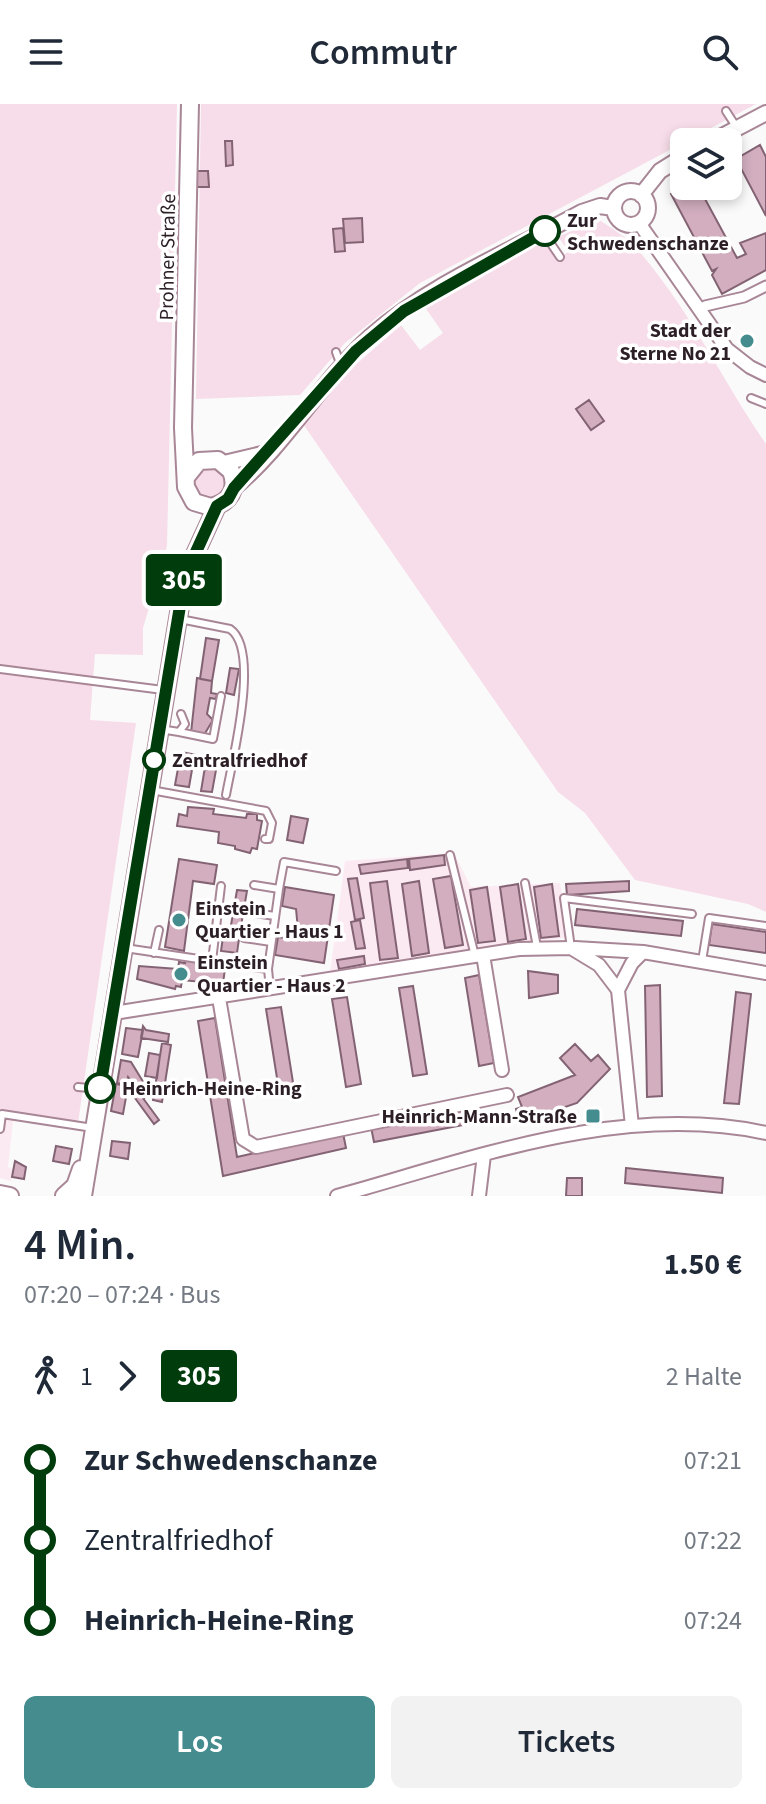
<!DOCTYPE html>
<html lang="de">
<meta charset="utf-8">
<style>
body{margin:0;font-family:"Source Sans 3",sans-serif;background:#f2f2f3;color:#1f2937;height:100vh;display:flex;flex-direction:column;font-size:30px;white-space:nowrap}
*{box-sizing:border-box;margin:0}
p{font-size:26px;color:#747a83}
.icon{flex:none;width:44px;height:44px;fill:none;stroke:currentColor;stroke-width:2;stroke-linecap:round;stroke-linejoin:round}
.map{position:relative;height:1092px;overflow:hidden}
.details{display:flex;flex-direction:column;background:#fff;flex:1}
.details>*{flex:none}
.badge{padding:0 16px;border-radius:6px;font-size:28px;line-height:52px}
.fabs{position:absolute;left:670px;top:24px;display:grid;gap:16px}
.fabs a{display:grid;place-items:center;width:72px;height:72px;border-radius:12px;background:#fff;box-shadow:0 4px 12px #0003;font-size:40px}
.map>.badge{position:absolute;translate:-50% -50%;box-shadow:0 0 0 4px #fff}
.legs{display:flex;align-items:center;gap:12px;height:88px;padding:0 24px;font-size:26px}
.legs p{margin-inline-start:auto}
.overview{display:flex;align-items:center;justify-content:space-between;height:136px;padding:0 24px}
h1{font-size:44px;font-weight:600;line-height:60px}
.primary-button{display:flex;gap:16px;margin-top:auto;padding:16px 24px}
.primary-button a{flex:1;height:92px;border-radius:12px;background:#448c8e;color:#fff;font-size:32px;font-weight:600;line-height:92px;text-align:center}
.primary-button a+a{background:#f2f2f3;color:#1f2937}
ul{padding:0 24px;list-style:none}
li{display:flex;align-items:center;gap:28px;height:80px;font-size:30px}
li i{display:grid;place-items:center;width:12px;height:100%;margin:0 10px;background:currentColor}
li i::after{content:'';width:20px;height:20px;margin:-10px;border:6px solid;border-radius:50%;background:#fff}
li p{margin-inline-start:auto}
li:first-child i{background:linear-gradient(#0000 50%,currentColor 0)}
li:last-child i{background:linear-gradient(currentColor 50%,#0000 0)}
header{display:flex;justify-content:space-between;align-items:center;height:104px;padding:0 24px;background:#fff;font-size:36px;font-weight:600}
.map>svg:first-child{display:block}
.built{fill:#fceaf2}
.green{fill:#f7dde9}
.building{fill:#d2aebf;stroke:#836373;stroke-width:2}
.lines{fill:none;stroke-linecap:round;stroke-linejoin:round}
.service-casing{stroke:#a88696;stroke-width:10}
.pedestrian-casing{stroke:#a88696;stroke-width:13}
.minor-casing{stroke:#a88696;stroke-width:16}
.tertiary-casing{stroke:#a88696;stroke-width:18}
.secondary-casing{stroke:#a88696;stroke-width:20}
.service{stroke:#fff;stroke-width:6}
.pedestrian{stroke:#fff;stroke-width:9}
.minor{stroke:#fff;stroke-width:12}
.tertiary{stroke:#fff;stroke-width:14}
.secondary{stroke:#fff;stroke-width:16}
.line-1-casing{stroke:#fff;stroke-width:18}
.line-1{stroke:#003c0c;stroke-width:12}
.stop-1-dot{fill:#fff;stroke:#003c0c;stroke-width:4}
.poi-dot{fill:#448c8e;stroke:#fff;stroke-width:3}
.labels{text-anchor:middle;stroke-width:7;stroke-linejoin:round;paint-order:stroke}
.stop-label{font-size:20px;font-weight:bold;fill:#2c1f26;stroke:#fff;text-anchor:start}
.street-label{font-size:20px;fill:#2c1f26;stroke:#fff}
.poi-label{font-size:20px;font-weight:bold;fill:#2c1f26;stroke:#fff;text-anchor:end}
</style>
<header><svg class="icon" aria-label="menu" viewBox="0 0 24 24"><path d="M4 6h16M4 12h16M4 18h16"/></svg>Commutr<svg class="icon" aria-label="search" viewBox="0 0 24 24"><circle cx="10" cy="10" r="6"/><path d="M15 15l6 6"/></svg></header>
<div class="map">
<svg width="766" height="1092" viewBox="0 0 766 1092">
<rect width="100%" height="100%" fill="#fafafa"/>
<!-- built -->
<path class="built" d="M454,749L471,783L560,779L569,833L330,869L345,757Z
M0,1006L14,1008L8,1063L13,1066L11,1077L0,1074Z"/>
<!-- green -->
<path class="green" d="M0,0H177L167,442L143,524V551L95,550L90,616L136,619L78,1019L0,1006Z
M201,0H756L420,179L345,239L300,291L196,295Z
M598,115C611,124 627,133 637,145C689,204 722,276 766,340V808L748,800L635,776L585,709L558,688L303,320L337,277L401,221L420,246L443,229L424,202L544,138L558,156L569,147L558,133Z
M207,361L224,367L229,384L216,398L194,390L192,372Z"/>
<!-- building -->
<path class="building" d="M225,37H232L233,61L226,62Z
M760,41L766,53V112L736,55Z
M194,67H208L209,83H194Z
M685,82H698L737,154L746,150L740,139L766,129V166L722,190L712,171L716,165L712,167L671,90Z
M362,114L363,138L345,139L343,115Z
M343,124L345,147L335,148L333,125Z
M589,296L604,317L591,326L576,305Z
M206,534L219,536L212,577L200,575Z
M230,564L239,565L234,591L226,589Z
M197,574L212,577L211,589L217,590L216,595L210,594L207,610L213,616L204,631L191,629Z
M181,648L218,655L212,688L201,687L205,663L193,660L189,683L175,681Z
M188,703L214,705L213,710L246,714L247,710H257V716L262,717L257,745L252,744L250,749L235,745V742L218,739L219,728L177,722L179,710L187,712Z
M291,712L308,715L303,739L287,736Z
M444,751L445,761L410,766L409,755Z
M179,755L217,761L214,780L193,777L184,847L165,843Z
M407,755L408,764L361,770L359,761Z
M451,772L463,841L445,844L433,775Z
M357,774L364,814L355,816L348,775Z
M387,777L398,854L380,856L370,779Z
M419,777L429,849L412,852L402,780Z
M629,777V787L567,791L566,780Z
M518,780L526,835L508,838L500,783Z
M552,780L559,832L541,834L534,783Z
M285,783L334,791L324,859L275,851L278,833L299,836L296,805L282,802Z
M487,783L495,837L478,839L470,786Z
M237,786L247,787L240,828L230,827Z
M577,805L683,817L681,832L575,821Z
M360,816L365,844L356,845L351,818Z
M712,820L766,828V849L709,841Z
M224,826L240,828L237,849L221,847Z
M364,852L365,860L339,865L337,856Z
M186,855L225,864L223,880L182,876L181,883L176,882L175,885L137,875L139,862L178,865L179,858L185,859Z
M528,867L558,871V889L529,894Z
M479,871L494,959L479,962L465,874Z
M660,881L662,992L647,993L645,882Z
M413,882L427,970L413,972L399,884Z
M736,888L751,890L739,1000L724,999Z
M347,893L361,980L346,983L332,895Z
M281,903L295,991L280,993L266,905Z
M215,914L237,1053L343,1029L346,1044L223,1072L198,917Z
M143,922L146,926L169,930L168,938L141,934Z
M126,924L143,926L138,953L122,950Z
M162,939L171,941L162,998L153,996Z
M575,940L591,957L598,951L610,965L577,999L527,1016L523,1007L517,1009L516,1005L522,1003L518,993L575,971L560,954Z
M149,949L160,951L157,974L145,972Z
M121,956L131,958L150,989L144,994L128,973L126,981L117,979Z
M116,980L128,982L123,1010L111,1007Z
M137,986L159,1016L154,1020L132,990Z
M477,1002L479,1018L374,1038L371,1023Z
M112,1037L130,1039L128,1055L110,1052Z
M56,1042L72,1045L69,1060L53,1057Z
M15,1057L26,1063L24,1075L12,1073Z
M626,1064L723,1074L722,1089L625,1079Z
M567,1074H582V1092H566Z"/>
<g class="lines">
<!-- service casing -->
<g class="service-casing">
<path id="service" d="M726,7L737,24
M543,128L560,153
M336,248L341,262
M751,294L766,300
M180,515L230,525C261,546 232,657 226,691
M0,565L163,586
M160,625L179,628L185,620L181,610
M179,628L213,635L221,592
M151,686L266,707L272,719L269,735H265
M450,751L475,852
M525,779L537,843
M254,781L279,785L268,865L270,885
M279,785L284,758L336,767
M247,808L275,812
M244,834L271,838
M125,844L212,857L221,782
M571,844L564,794L692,810
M154,849L159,826
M702,857L709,814L766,822
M238,861L268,865
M78,983L100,985
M0,1025L2,1010L93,1024"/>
</g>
<!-- pedestrian casing -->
<g class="pedestrian-casing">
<path id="pedestrian" d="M705,202L744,193L766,182"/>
</g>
<!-- minor casing -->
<g class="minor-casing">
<path id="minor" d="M639,119L727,245L750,263L766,271
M575,844L643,848L766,869
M483,851L502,966
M618,886L632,859L643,848
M219,894L243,1035L256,1043L507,991
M114,909L519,845L571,844L599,861L618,886L632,1022
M337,1092C474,1054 622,998 766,1029
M479,1092L484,1051"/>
</g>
<!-- tertiary casing -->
<g class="tertiary-casing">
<path id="tertiary" d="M711,38L766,9
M614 104a17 17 0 1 1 34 0a17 17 0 1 1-34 0Z
M641,91L660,67L684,52
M224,359L266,349
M234,384C286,341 320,278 370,233C431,179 511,147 582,108L600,102L613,104"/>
</g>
<!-- secondary casing -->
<g class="secondary-casing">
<path id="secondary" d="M187,372L199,357L218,356L231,367C238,385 230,399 211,403L194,398L186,383L183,324L190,0
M0,1090L10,1092
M64,1092L75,1082L81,1065
M83,1092L185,472L217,402"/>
</g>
<!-- service -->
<use href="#service" class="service"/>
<!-- pedestrian -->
<use href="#pedestrian" class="pedestrian"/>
<!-- minor -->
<use href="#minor" class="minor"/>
<!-- tertiary -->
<use href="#tertiary" class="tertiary"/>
<!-- secondary -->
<use href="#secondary" class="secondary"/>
</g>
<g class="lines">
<!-- line-1 casing -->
<g class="line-1-casing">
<path id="line-1" d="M100,984L185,472L217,402L228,395L234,384L356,247L404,207L545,127"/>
</g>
<!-- line-1 -->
<use href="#line-1" class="line-1"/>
</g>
<!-- markers -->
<g class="stop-1-dot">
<circle cx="545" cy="127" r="14"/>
<circle cx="154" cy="656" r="10"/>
<circle cx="100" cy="984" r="14"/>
</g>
<g class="poi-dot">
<circle cx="747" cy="237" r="8"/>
<circle cx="179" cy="816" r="8"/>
<circle cx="181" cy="870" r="8"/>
<rect x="585" y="1004" width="16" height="16" rx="4"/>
</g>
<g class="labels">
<!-- stop labels -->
<g class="stop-label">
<text x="567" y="123">Zur<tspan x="567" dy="23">Schwedenschanze</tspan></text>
<text x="172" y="663">Zentralfriedhof</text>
<text x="122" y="991">Heinrich-Heine-Ring</text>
</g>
<!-- street labels -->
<g class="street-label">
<text transform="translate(167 153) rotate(-89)" y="7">Prohner Straße</text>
</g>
<!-- poi labels -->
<g class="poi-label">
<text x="731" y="233">Stadt der<tspan x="731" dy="23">Sterne No 21</tspan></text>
<text x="195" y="811" text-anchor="start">Einstein<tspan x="195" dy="23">Quartier - Haus 1</tspan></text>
<text x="197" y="865" text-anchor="start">Einstein<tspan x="197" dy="23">Quartier - Haus 2</tspan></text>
<text x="577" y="1019">Heinrich-Mann-Straße</text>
</g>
</g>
</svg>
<div class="fabs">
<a><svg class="icon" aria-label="layers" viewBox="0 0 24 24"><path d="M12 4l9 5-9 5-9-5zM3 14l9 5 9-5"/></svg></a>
</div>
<b class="badge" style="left:184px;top:476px;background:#003c0c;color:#fff">305</b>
</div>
<section class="details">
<div class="overview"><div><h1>4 Min.</h1><p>07:20 – 07:24 · Bus</p></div><b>1.50 €</b></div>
<div class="legs"><svg class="icon" aria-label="walk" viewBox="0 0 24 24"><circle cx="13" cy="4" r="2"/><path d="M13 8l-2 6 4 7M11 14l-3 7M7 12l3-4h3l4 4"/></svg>1<svg class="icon" aria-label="forward" viewBox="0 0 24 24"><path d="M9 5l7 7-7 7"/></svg><b class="badge" style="background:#003c0c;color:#fff">305</b><p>2 Halte</p></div>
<ul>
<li><i style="color:#003c0c"></i><b>Zur Schwedenschanze</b><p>07:21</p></li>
<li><i style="color:#003c0c"></i><span>Zentralfriedhof</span><p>07:22</p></li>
<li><i style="color:#003c0c"></i><b>Heinrich-Heine-Ring</b><p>07:24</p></li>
</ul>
<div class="primary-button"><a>Los</a><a>Tickets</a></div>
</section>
